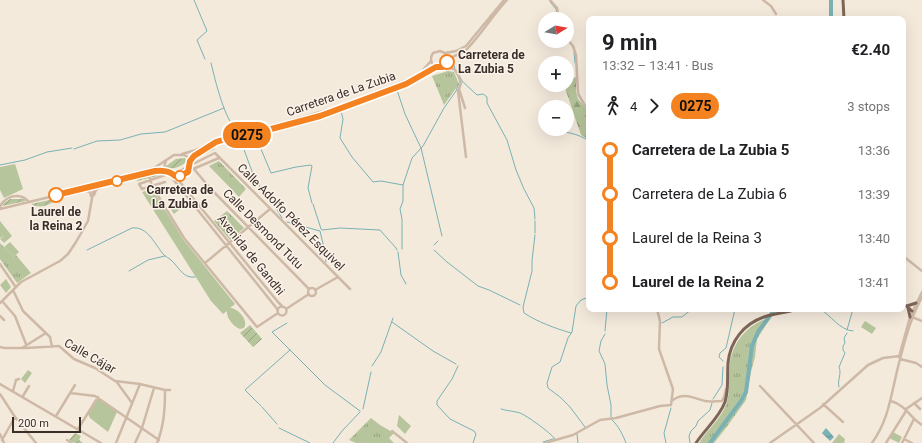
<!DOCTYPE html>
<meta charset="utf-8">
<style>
body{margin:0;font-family:Roboto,sans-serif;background:#f2f2f2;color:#202124;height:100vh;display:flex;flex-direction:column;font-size:15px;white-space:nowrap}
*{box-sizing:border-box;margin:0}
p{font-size:13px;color:#757577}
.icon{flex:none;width:22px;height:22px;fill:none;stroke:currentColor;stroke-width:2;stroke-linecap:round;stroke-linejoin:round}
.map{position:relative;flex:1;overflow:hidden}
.details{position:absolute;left:586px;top:16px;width:320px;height:296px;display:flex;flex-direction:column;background:#fff;border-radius:8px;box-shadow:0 4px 16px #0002}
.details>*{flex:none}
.badge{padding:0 8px;border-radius:13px;font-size:14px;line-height:26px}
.needle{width:26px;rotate:79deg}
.tools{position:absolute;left:538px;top:12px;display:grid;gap:8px}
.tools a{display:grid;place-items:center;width:36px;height:36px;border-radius:50%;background:#fff;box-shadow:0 4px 16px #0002;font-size:20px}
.scale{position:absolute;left:12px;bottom:10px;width:69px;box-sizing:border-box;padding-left:4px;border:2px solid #3a2e28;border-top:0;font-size:11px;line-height:14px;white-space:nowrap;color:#3a2e28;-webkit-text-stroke:3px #fbf3ea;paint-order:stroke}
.map>.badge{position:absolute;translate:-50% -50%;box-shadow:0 0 0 2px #fff}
.legs{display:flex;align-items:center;gap:6px;height:44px;padding:0 16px;font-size:13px}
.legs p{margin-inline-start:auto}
.headline{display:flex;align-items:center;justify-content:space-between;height:68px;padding:0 16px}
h1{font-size:22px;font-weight:700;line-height:30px}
ul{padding:0 16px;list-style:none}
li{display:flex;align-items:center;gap:14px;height:44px;font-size:15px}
li i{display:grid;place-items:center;width:6px;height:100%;margin:0 5px;background:currentColor}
li i::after{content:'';width:10px;height:10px;margin:-5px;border:3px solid;border-radius:50%;background:#fff}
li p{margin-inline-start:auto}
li:first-child i{background:linear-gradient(#0000 50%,currentColor 0)}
li:last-child i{background:linear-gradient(currentColor 50%,#0000 0)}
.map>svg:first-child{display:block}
.grass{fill:url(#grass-tufts)}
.forest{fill:url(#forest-firs)}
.park{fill:#b6c59b}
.garden{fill:url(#garden-furrows)}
.water{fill:url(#water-waves)}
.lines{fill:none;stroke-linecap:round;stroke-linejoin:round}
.stream{stroke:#79b1b4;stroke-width:1}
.river{stroke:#79b1b4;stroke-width:4}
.minor{stroke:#ceb9a7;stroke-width:2.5}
.major{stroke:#7d6558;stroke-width:3}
.line-1-casing{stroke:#fff;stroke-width:9}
.line-1{stroke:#f58220;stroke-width:6}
.stop-1-dot{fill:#fff;stroke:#f58220;stroke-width:2}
.labels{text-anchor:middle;stroke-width:3;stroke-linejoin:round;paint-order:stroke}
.stop-label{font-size:12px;font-weight:bold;fill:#3a2e28;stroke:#fbf3ea}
.street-label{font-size:12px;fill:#3a2e28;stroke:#fbf3ea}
</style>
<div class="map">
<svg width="922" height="443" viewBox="0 0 922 443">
<defs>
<pattern id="grass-tufts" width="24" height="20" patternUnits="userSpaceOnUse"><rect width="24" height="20" fill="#b6c59b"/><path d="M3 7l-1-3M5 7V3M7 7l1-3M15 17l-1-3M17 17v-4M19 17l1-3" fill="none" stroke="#95a07e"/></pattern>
<pattern id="forest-firs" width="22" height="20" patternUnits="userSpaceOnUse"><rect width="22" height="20" fill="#b6c59b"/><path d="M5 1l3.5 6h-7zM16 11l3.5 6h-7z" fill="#95a07e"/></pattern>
<pattern id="garden-furrows" width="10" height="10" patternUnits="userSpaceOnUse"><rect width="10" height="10" fill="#b6c59b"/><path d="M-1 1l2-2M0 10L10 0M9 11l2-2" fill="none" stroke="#95a07e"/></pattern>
<pattern id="water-waves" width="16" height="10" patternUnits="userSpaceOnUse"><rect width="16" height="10" fill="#79b1b4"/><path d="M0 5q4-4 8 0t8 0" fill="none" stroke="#649092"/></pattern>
</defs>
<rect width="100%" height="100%" fill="#f4eadc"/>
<!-- grass -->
<path class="grass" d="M448,71L454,72L459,84L444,105L432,76Z
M219,161L246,189L239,197L209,166Z
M184,197L188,202L174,214L170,208Z
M227,211L244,228L230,240L214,221Z
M0,243L14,257L16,255L31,273L17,283L0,259Z
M771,317L757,339L755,357L751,372L746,400L726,428L714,443H699C707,430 720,420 726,405C731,391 728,377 730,362C734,339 749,324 771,317Z
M371,418L380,425L394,433L389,438L394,443H356L349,440Z
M839,434L845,439L844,443H832Z"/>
<!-- forest -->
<path class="forest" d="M576,77V92L578,99L586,108L589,115V140L581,135L564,85H567V80Z"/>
<!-- park -->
<path class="park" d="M15,164L23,189L4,198L0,190V167Z
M152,189L183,239L235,304L230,308C238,308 249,320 244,328L240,329C234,327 226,318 227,311L223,314L211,301L142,192Z
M0,221L12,236L4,243L0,239L5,235L0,238Z
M10,242L19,252L14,257L4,247Z
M6,279L11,287L6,293L0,285Z
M865,321L876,328L872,334L861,327Z
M28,370L32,373L25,383L21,379Z
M98,399L117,412L108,432L90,418L88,414Z
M399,415L411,426L405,434L397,426Z
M893,432L902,437L899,443L889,438Z"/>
<!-- garden -->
<path class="garden" d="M213,147L215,149L195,159L196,161L194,160V158L198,155Z
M185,158L187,161C182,166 174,170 166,168V166L176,159Z
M156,172H160L161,175L137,181L136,179Z
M59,198C51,204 41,210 31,204Z
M10,199H24L26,201L2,206L4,203Z
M250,325L262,339L253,347L240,333Z
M75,433L81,436L79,440L83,443H75L69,440Z"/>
<!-- water -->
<path class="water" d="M826,428L834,437L830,441L822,433Z"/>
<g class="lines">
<!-- stream -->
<path class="stream" d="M194,0L207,31L197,40L205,59
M550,2L556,9L557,15
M574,52L575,63
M211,63C215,79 225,124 239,132
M453,63L455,69
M458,73L462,81L477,95L483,94L487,97V103L507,140L516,170L524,189L534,208L535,219
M397,90L405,114L421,148L442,236
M578,95L582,102
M341,111L343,119L340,138L352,157L373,182L381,181L403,185
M239,132L248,130
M550,132C563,130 579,134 589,141
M256,137L271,173L296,167L311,165L312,166L308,188L312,203
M240,139L253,174L264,194L274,205L282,218
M74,149L97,141L120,140L141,134L165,132L224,108
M0,165L25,160L47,152L72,148
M313,204L321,229L322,230L340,228L380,230L396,248L397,250
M287,222L320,231L324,248L326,262
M535,233V221
M535,235L532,261V271L523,307L524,313C538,322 554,328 571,333
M434,245L438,241
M402,249V219L400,209L403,201V185L412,158L423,146L444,108L456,91L459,83
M87,250L132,228C148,226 155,245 164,255C166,257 169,258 171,260C179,267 183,279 195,277
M434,250L447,262L478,286L489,290L520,305
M398,252L401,275L406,284
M129,271L148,260L165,256
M820,309C831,315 839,330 853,331
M392,322L433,351L456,364
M287,323L272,332L325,385L360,411
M662,323L673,317H682L692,309
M847,330L853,309
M605,331L607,309
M605,334L601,341L599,351L605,364L607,385L611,405V417
M723,361L719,357L720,353L726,348L735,309
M372,366L381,352L393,318
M458,366L452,379L437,401V405L450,419L474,431L476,434L473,443
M839,387C837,380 842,374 839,367L845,353L843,350V346L845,343L844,338L847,333
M713,399L722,385L723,367
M261,406L245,390L290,350
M262,407L277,424
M363,409L371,372
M501,409C507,411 514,411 520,413C526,415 551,433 555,439
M612,420C618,425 623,435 626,443
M585,427L570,407L560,397L548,388L547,383L552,367L560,362L568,338L572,332L576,306L581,300L589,297
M279,428L310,443
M577,434L578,443
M543,442L553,439
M333,443L342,431L360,412
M666,443L664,433L671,408
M690,443L689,436L691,431L696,426L698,421L710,410L712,403"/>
<!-- river -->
<path class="river" d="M831,0V19
M710,443L741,401L746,392L752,346L758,332L775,309"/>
<!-- minor -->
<path class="minor" d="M550,0L557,8L559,19
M763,0L771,6L776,14
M567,39L573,46L576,55L578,93L589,113
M445,53L456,51L466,46L504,0
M448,61L445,53L440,51L433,53C428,61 434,72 444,66C446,64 447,61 450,59C455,55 463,53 468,48C482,33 493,15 507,0
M445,65L455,70L458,75L461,83L459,89L465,108
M459,89L458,91L466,157
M182,154L196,150L225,137L280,124L337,107L407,80L421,72L431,61
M190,161L198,152L217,142L280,127L337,110L406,84L436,67
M189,162L195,163L215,153L350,289
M189,163L209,187L309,289
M193,169L219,158
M148,173L152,186L184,238L257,327L278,313
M168,173L278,310
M172,173L173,175L179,176L187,173L188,170V166
M179,176V181L278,302L283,307
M165,182L142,189L139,184L165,175L167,172
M84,190L90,192L91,196
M78,191L155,171H166
M62,194L154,168L174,155H184L188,157L190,161C186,175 158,178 166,161
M94,195L96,190L101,186
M0,209L62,194
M1,209L0,206C7,195 21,192 29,202
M903,256L922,271
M205,263L270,209
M0,264L15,286
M308 292a4 4 0 1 1 8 0a4 4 0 1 1-8 0Z
M13,290L23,311L50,337L52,347
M315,290L338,277
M2,301L15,316L26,344
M0,303L21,282L60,261L68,254L76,242L88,221L94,187
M277.5 311a4.5 4.5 0 1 1 9 0a4.5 4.5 0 1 1-9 0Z
M286,309L309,294
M0,316L4,320
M912,317L922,321
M0,347L4,348H26L59,346L74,359L95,368L115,381L140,384L165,390H170
M22,348L46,333
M899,357L910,317L922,292
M900,359L916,363L922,367
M116,381L132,403
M0,384L101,443
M760,386L814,443
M13,391L16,380L19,379
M70,393L95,396L159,440
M0,394L15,417L36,443
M23,396L29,386
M673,400C684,392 693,398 705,401C710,402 716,401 722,401L724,397L726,389L728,388
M891,401C907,406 909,417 922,425
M914,403L920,409
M823,404L843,422
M906,409L922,398
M56,416L75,385
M78,429L98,397
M392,431L407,443
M0,434L4,443
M904,439L912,443
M2,440L15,417
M67,440L72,443
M116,443L140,384
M135,443L142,428L154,388
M157,443C164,426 165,409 165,390
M545,443L573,435L600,420L616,418L660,406L671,405L673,389L659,349L660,321L657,309
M770,443L820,408L868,365L883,358L900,356
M872,443C889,419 891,395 898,367C904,343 910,319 922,297
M886,443L906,411
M902,443L914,419"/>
<!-- major -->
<path class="major" d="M843,0L844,19
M903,303L912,311
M907,306L916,303
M908,308L910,317
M696,443C705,429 719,418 725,402C729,389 727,376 728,363C730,341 744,324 764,317C775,313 787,313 797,309"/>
</g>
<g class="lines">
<!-- line-1 casing -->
<g class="line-1-casing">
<path id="line-1" d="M56,195L155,171C163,170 170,171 175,176L182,175L188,172L190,161L194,156L216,142L229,138L260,132L320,116L406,84L436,67H443L447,62"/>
</g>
<!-- line-1 -->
<use href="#line-1" class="line-1"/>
</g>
<!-- markers -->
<g class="stop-1-dot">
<circle cx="447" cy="62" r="7"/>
<circle cx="180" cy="176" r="5"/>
<circle cx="117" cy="181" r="5"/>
<circle cx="56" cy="195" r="7"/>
</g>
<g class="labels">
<!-- stop labels -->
<g class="stop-label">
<text x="458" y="59" text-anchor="start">Carretera de<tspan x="458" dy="14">La Zubia 5</tspan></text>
<text x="180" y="194">Carretera de<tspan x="180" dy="14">La Zubia 6</tspan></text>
<text x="56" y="216">Laurel de<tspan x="56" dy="14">la Reina 2</tspan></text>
</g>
<!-- street labels -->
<g class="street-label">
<text transform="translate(341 94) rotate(-19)" y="4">Carretera de La Zubia</text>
<text transform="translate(291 217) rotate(45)" y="4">Calle Adolfo Pérez Esquivel</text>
<text transform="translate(263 229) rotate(45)" y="4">Calle Desmond Tutu</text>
<text transform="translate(251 255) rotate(51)" y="4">Avenida de Gandhi</text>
<text transform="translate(90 356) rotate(30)" y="4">Calle Cájar</text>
</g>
</g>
</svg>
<div class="tools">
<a><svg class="needle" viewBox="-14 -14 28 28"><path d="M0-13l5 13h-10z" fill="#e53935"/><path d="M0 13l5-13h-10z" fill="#757577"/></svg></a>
<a>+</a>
<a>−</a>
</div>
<div class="scale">200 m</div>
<b class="badge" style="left:247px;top:135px;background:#f58220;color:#111">0275</b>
<section class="details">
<div class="headline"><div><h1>9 min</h1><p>13:32 – 13:41 · Bus</p></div><b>€2.40</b></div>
<div class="legs"><svg class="icon" aria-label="walk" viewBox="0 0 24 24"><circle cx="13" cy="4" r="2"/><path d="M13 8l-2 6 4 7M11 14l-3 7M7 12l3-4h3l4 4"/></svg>4<svg class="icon" aria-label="forward" viewBox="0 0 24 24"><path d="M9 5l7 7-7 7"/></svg><b class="badge" style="background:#f58220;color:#111">0275</b><p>3 stops</p></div>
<ul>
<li><i style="color:#f58220"></i><b>Carretera de La Zubia 5</b><p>13:36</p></li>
<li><i style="color:#f58220"></i><span>Carretera de La Zubia 6</span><p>13:39</p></li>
<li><i style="color:#f58220"></i><span>Laurel de la Reina 3</span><p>13:40</p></li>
<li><i style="color:#f58220"></i><b>Laurel de la Reina 2</b><p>13:41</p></li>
</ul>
</section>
</div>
